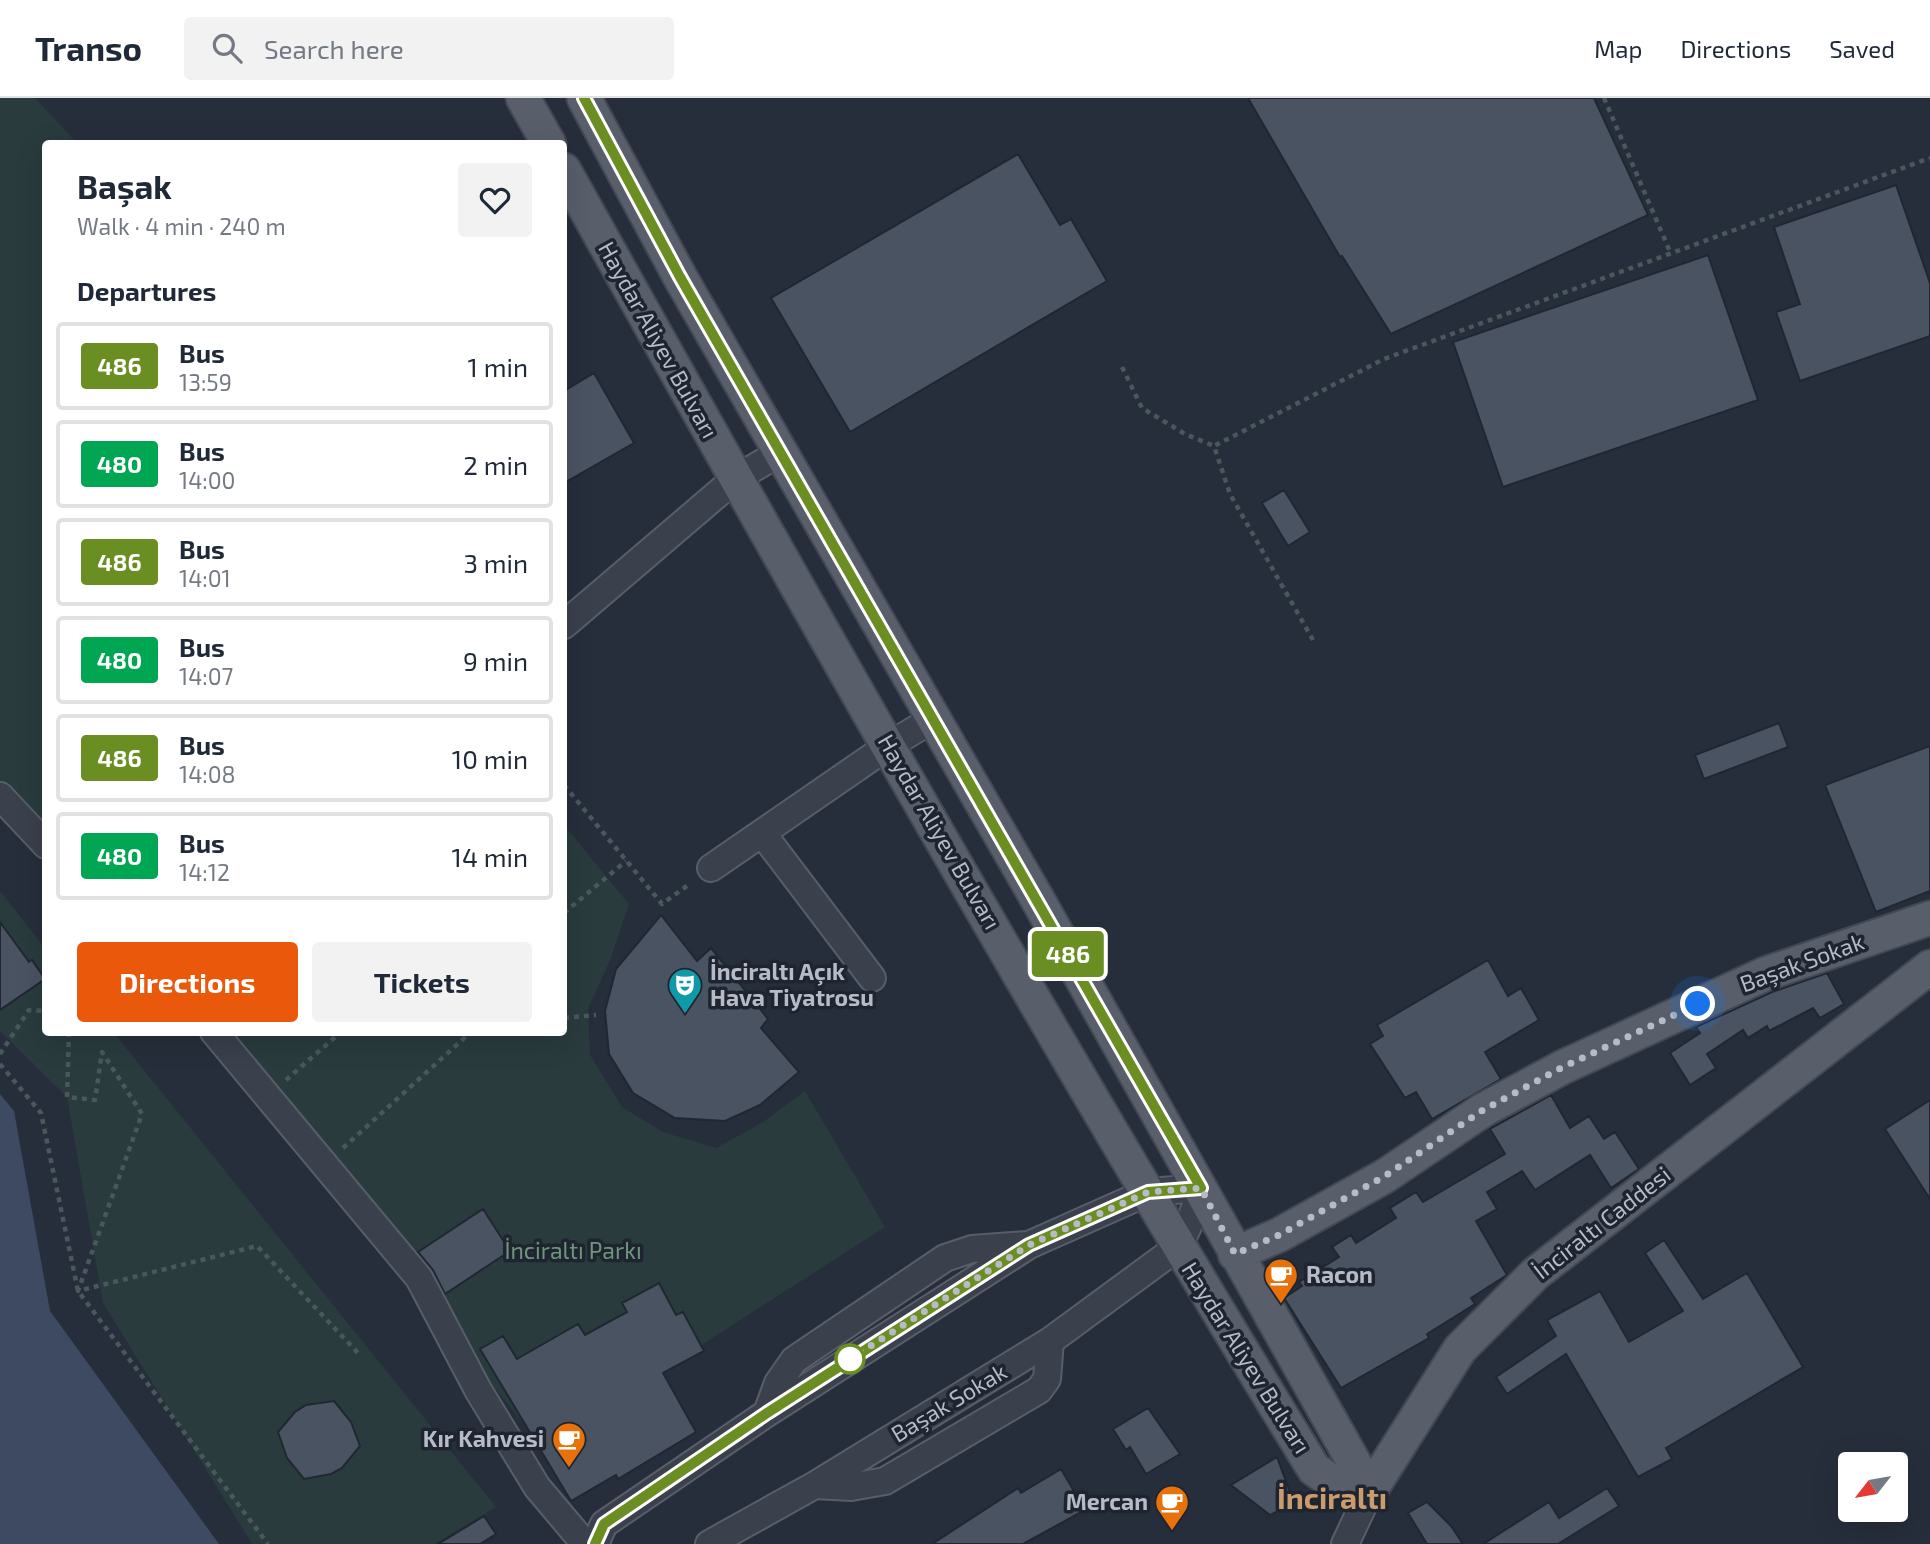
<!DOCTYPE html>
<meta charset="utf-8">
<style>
body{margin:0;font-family:"Exo 2",sans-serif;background:#f2f2f3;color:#1f2937;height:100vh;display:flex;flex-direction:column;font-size:26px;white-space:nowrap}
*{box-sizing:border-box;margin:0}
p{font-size:23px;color:#747a83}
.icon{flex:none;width:38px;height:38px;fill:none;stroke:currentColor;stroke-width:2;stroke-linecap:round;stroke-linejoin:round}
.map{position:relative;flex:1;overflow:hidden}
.side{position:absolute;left:42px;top:42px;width:525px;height:896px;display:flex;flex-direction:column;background:#fff;border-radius:7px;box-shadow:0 7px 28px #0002}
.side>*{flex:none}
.badge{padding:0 14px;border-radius:5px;font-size:24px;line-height:46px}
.needle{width:46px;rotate:239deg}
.buttons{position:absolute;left:1838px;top:1354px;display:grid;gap:14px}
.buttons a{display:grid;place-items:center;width:70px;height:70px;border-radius:7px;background:#fff;box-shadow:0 7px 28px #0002;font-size:35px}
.you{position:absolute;width:35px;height:35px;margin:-18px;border:5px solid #fff;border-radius:50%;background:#1a73e8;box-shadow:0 0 0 10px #1a73e833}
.map>.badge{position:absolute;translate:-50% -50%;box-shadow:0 0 0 4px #fff}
h2{padding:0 35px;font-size:26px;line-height:63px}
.round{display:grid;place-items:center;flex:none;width:74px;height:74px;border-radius:7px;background:#f2f2f3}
.head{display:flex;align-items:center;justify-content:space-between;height:119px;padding:0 35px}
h1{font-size:33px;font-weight:700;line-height:52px}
.primary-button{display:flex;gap:14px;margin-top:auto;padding:14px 35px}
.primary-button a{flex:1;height:80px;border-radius:7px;background:#ea580c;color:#fff;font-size:28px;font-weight:700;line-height:80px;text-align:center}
.primary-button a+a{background:#f2f2f3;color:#1f2937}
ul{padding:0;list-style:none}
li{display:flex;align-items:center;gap:21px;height:88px;margin:0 14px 10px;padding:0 21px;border:4px solid #e0e1e3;border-radius:7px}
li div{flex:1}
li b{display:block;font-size:26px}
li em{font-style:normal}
li .badge{min-width:77px;font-weight:700;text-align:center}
header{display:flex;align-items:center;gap:42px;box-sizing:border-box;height:98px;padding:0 35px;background:#fff;border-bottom:2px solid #e0e1e3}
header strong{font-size:33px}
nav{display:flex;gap:38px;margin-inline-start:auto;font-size:24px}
.search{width:490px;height:63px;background:#f2f2f3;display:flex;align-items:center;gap:18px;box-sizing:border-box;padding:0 24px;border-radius:7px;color:#747a83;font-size:26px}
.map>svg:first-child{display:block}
.green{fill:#293b3d}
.water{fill:#3d4a62}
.building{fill:#4a5362;stroke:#212732;stroke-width:2}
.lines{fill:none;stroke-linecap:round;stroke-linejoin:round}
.minor-casing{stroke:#585e69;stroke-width:30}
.major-casing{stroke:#434954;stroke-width:37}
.path{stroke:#48585b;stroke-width:4.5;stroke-dasharray:5 5;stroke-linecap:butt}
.minor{stroke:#3a404c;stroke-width:26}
.major{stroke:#585f6b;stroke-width:33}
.line-casing{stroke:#fff;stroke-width:16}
.line{stroke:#6b8e23;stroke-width:10}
.walk{stroke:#b6bbc7;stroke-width:7;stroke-dasharray:0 12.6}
.stop-dot{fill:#fff;stroke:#6b8e23;stroke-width:3.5}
.labels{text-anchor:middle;stroke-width:7;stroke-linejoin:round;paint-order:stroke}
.street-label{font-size:23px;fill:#b6bbc7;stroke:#1f2530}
.poi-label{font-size:23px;font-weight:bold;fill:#b6bbc7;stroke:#1f2530;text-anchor:start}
.park-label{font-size:23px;fill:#6f957a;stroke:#1f2530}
.district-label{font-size:30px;font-weight:bold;fill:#ca9c6d;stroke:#1f2530}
</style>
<header>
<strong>Transo</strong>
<div class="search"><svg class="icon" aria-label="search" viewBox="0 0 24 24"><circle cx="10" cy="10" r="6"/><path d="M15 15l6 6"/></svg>Search here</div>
<nav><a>Map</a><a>Directions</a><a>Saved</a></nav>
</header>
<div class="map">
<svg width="1930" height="1446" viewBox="0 0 1930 1446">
<rect width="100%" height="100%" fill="#262e3b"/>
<!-- green -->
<path class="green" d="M0,0H35L77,45L46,46L45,743L0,688Z
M564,727L629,806L610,862L588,911L590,957L622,1009L663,1034L716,1050L763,1024L805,993L885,1129L543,1349L203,935L564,934Z
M0,793L45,850L46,934L114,935L496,1409L435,1446H252L103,1205L67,999L0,933Z"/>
<!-- water -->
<path class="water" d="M0,996L14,1013L50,1213L219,1446H0Z"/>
<!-- building -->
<path class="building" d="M1248,0H1594L1648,117L1391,236L1342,158L1340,159Z
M1018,56L1060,127L1071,121L1107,183L850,334L771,200Z
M1896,87L1930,185V238L1800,283L1776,214L1800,206L1774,129Z
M1708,157L1758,302L1503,389L1453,244Z
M594,275L634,345L564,385V293Z
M1284,392L1310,434L1288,448L1262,405Z
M1779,625L1788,649L1704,681L1695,657Z
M1930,648V793L1876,814L1825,687Z
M661,817L697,863L711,850L768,921L761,930L799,974L760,1007L725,1023L675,1020L633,995L609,956L605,913L616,871Z
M0,824L29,864L32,862L45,881L0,912Z
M1488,862L1508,898L1521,890L1539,922L1485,954L1501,981L1432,1021L1416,994L1405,1000L1370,946L1383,938L1377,927Z
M1827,875L1844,906L1820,920L1813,910L1769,933L1767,928L1748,940L1743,932L1707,956L1716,970L1690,987L1670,955L1700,935L1696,929L1772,894Z
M1551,997L1570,1030L1589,1018L1604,1041L1615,1034L1639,1071L1611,1090L1590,1057L1535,1092L1522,1073L1487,1094L1497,1111L1476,1123L1507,1177L1471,1200L1475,1206L1427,1236L1429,1240L1341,1290L1284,1200L1302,1188L1299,1184L1339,1159L1332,1149L1351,1137L1356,1145L1396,1120L1390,1110L1416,1094L1423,1104L1505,1056L1490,1031Z
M1930,1002V1101L1885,1031Z
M483,1111L510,1153L445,1196L433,1172L418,1154Z
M1664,1142L1703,1201L1747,1175L1803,1269L1666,1350L1672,1361L1638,1379L1566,1256L1507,1296L1496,1279L1556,1238L1547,1222L1600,1193L1629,1244L1683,1213L1645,1155Z
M659,1185L676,1217L683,1214L704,1253L663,1275L696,1334L618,1381L616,1377L571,1403L480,1251L503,1238L517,1261L578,1226L585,1237L627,1214L622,1205Z
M334,1303L351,1324L360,1348L342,1370L331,1376L304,1381L287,1360L278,1334L295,1314L306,1307Z
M1148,1310L1180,1356L1146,1376L1130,1349L1126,1352L1113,1331Z
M1277,1359L1294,1405L1270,1417L1231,1387Z
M1061,1371L1085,1412L1023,1446H932L1018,1390L1021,1395Z
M1607,1390L1619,1408L1558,1446H1483L1549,1404L1559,1420Z
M1427,1404L1451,1428L1463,1446H1427L1408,1415Z
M484,1418L496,1436L480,1446H438Z"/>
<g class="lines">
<!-- minor casing -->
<g class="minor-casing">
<path id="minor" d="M564,527L735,381L781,354
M0,698L46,747
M762,735L872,880
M711,770L888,648L933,621
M214,934L419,1180L478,1292L537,1389L585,1446
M767,1315L778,1285L794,1262L945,1160L972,1151L1027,1147
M815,1387L851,1389L885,1383L1039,1292L1047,1281L1050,1243
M595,1446L604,1426L767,1315L1029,1147L1148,1094L1201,1090L1191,1122L1178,1149L1050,1243L815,1387L709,1446
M1345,1446L1370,1393"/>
</g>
<!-- major casing -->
<g class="major-casing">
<path id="major" d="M523,0L549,46
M584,0L680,179L1039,804L1370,1393
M564,72C807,509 1053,945 1314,1371L1328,1381L1370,1393
M1235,1156L1279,1137L1385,1078L1483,1012L1563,969L1765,876L1930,820
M1370,1393L1460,1251L1535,1176L1930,869"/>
</g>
<!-- path -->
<path class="path" d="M1604,0L1671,156
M1122,269L1142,310L1185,336L1214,348
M1313,542L1230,396L1214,348L1384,261L1930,60
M564,687L662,806L691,785
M564,815L626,763
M564,920L596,917
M69,934L67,999L95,1002L102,954L142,1016L78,1193L257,1148L359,1256
M0,956L29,912L46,913
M0,966L41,1015L78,1193L268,1446
M286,982L341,934
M343,1050L471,934"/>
<!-- minor -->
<use href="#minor" class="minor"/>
<!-- major -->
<use href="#major" class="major"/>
</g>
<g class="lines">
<!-- line casing -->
<g class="line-casing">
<path id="line" d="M584,0L680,179L1201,1090L1148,1094L1029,1147L767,1315L604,1426L595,1446"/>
</g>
<!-- line -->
<use href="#line" class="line"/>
<!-- walk -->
<path class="walk" d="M850,1261L1029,1147L1148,1094L1201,1090L1235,1156L1279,1137L1385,1078L1483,1012L1563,969L1698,906"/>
</g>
<!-- icons -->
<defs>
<g id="theatre-pin" transform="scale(1.75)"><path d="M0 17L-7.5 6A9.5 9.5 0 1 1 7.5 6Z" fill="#0f9aa8" stroke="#1f2530"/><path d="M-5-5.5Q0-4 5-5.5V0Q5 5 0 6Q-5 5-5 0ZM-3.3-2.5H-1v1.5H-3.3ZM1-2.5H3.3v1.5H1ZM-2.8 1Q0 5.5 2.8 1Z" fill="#fff"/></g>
<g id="cafe-pin" transform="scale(1.75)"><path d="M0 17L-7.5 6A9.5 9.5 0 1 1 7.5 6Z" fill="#e8710a" stroke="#1f2530"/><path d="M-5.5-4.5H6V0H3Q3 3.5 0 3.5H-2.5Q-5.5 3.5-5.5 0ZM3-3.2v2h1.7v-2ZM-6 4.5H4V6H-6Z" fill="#fff"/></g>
</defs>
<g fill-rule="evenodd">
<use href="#theatre-pin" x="685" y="887"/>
<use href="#cafe-pin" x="1281" y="1177"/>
<use href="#cafe-pin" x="569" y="1341"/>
<use href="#cafe-pin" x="1172" y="1404"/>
</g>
<!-- markers -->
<circle class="stop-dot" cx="850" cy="1261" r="14"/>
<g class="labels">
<!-- street labels -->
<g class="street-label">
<text transform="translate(658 242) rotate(61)" y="8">Haydar Aliyev Bulvarı</text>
<text transform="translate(939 734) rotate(60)" y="8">Haydar Aliyev Bulvarı</text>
<text transform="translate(1802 865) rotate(-20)" y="8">Başak Sokak</text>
<text transform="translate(1602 1125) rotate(-38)" y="8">İnciraltı Caddesi</text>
<text transform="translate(1246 1260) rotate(58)" y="8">Haydar Aliyev Bulvarı</text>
<text transform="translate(949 1305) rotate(-31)" y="8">Başak Sokak</text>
</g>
<!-- poi labels -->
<g class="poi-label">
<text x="710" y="882">İnciraltı Açık<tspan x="710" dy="26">Hava Tiyatrosu</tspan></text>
<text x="1306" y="1185">Racon</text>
<text x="544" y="1349" text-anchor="end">Kır Kahvesi</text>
<text x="1148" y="1412" text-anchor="end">Mercan</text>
</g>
<!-- park labels -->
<g class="park-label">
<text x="573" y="1161">İnciraltı Parkı</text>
</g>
<!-- district labels -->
<g class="district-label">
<text x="1332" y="1411">İnciraltı</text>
</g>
</g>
</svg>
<div class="buttons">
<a><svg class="needle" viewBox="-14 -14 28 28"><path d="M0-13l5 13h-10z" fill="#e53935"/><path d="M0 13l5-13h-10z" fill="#747a83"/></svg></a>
</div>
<div class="you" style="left:1698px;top:906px"></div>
<b class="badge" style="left:1068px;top:856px;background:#6b8e23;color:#fff">486</b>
<section class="side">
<div class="head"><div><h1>Başak</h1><p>Walk · 4 min · 240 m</p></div><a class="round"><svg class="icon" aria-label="heart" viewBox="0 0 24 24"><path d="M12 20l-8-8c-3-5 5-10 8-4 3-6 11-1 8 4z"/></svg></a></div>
<h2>Departures</h2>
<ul>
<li><span class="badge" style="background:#6b8e23;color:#fff">486</span><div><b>Bus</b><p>13:59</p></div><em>1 min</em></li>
<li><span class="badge" style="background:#00a651;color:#fff">480</span><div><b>Bus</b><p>14:00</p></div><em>2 min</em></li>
<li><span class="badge" style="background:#6b8e23;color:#fff">486</span><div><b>Bus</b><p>14:01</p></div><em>3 min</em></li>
<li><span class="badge" style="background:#00a651;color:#fff">480</span><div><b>Bus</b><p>14:07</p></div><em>9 min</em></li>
<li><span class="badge" style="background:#6b8e23;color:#fff">486</span><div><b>Bus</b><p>14:08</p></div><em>10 min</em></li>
<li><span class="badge" style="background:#00a651;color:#fff">480</span><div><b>Bus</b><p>14:12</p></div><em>14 min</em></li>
</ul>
<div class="primary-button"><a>Directions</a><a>Tickets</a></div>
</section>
</div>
